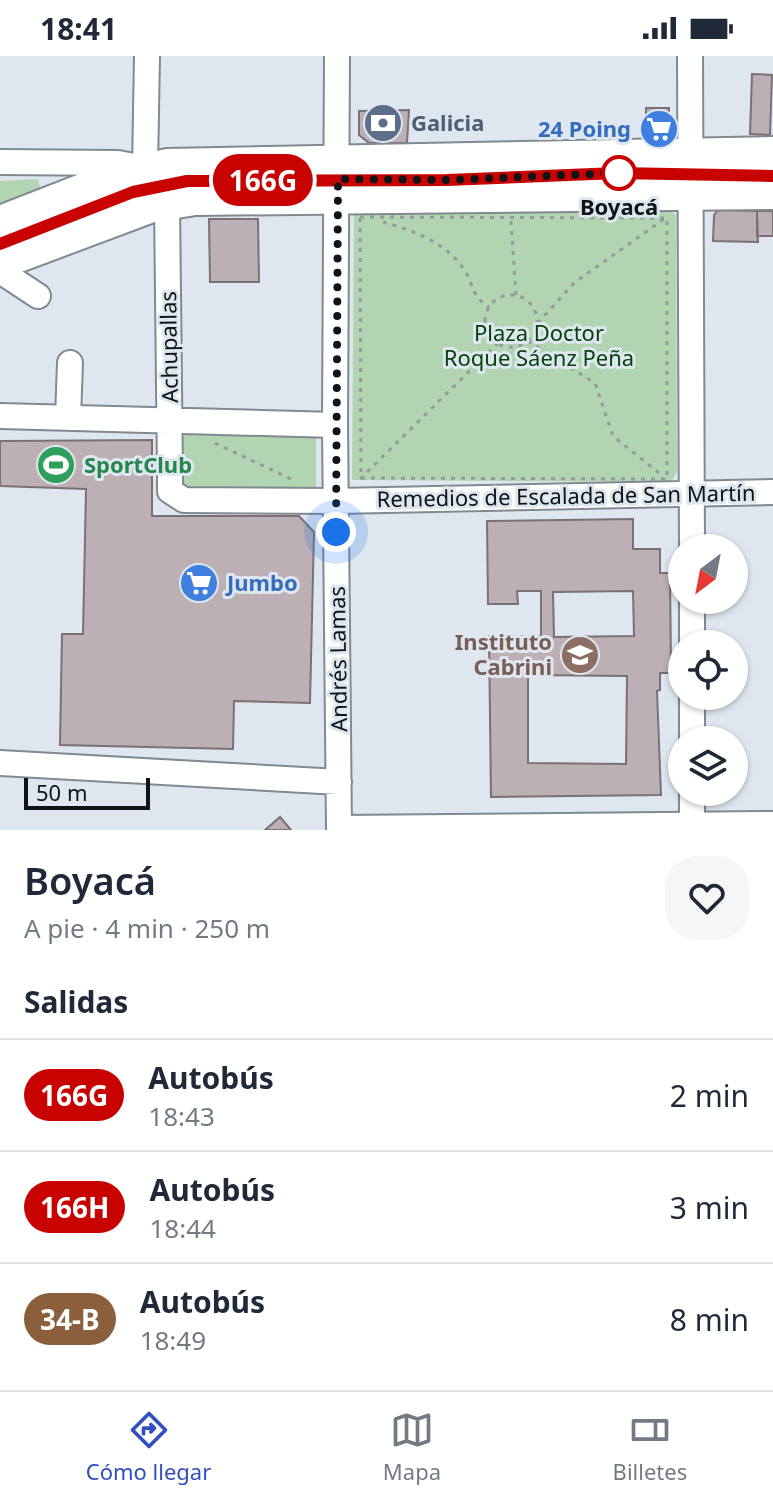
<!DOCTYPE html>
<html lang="es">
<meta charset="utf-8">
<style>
body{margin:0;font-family:"Noto Sans",sans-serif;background:#f6f6f7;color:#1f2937;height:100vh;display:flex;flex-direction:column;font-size:30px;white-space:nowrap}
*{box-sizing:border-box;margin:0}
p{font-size:26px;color:#747a83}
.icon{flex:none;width:44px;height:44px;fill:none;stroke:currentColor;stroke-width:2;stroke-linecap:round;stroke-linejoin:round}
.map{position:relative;height:774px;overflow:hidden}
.side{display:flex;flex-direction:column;background:#fff;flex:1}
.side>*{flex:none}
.badge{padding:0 16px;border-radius:26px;font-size:28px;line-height:52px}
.needle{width:52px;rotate:212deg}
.fabs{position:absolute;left:668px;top:478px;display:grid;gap:16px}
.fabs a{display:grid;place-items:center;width:80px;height:80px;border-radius:50%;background:#fff;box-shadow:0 2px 6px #0004;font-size:40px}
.scale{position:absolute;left:24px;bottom:20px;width:126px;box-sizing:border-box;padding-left:8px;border:4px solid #111417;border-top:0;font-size:22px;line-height:28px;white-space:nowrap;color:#111417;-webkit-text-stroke:6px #dee7ef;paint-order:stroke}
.you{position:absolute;width:40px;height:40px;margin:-20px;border:6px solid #fff;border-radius:50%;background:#1a73e8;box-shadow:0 0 0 12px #1a73e833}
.map>.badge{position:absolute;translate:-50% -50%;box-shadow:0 0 0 4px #fff}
h2{padding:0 24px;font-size:30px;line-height:72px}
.round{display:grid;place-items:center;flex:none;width:84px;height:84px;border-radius:32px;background:#f6f6f7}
.overview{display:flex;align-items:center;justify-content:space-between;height:136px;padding:0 24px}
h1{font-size:38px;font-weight:600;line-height:60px}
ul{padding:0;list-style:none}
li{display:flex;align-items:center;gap:24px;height:112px;padding:0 24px;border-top:2px solid #e0e1e3}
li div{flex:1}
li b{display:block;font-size:30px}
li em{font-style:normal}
li .badge{min-width:88px;font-weight:700;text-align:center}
.status{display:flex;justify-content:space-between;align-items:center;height:56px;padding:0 40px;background:#fff;direction:ltr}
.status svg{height:22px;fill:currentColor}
.dock{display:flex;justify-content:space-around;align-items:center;height:112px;border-top:2px solid #e0e1e3;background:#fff;font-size:22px;color:#747a83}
.dock a{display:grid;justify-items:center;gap:4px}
.dock .selected{color:#314fc0}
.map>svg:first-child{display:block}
.green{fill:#b1d5b0}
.building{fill:#bdb0b4;stroke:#7b7073;stroke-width:2;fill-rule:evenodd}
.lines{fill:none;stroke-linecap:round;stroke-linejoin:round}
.minor-casing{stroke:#818991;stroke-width:28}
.major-casing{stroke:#818991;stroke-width:34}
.path{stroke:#939aa0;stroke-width:3;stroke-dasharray:4 6;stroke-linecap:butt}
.minor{stroke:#fff;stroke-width:24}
.major{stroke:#fff;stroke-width:30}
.line-casing{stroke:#fff;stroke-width:18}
.line{stroke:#c70201;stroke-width:12}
.walk{stroke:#111417;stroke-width:8;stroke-dasharray:0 14.4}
.stop-dot{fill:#fff;stroke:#c70201;stroke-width:4}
.labels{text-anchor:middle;stroke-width:6;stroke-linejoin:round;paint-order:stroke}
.service-label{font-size:22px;font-weight:bold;fill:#4e5e75;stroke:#dee7ef;text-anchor:start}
.shop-label{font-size:22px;font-weight:bold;fill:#366cbe;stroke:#dee7ef;text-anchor:end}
.stop-label{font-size:22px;font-weight:bold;fill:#111417;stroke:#dee7ef}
.park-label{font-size:22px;fill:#05430c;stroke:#dee7ef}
.street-label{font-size:22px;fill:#111417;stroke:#dee7ef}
.leisure-label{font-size:22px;font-weight:bold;fill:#27864d;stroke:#dee7ef;text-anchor:start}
.education-label{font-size:22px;font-weight:bold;fill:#785e54;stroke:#dee7ef;text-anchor:end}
</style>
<div class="status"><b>18:41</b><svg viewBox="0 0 49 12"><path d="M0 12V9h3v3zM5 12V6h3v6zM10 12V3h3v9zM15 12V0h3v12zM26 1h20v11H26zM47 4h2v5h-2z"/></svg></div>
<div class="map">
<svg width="773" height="774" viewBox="0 0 773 774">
<rect width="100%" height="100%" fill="#dee7ef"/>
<!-- green -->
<path class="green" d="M38,123L42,139L0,155V125Z
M665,150L676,159L677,416L671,426L352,424L354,156Z
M173,363H316V440H173Z"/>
<!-- building -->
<path class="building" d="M752,18L772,19L770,79L750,78Z
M646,52H669L668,75L665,79H646Z
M409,54L407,87H369L359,79V55Z
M718,154L757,155L758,186L713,185L714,159Z
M757,155H773V180H757Z
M209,163H258L259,226H210Z
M152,384V460H299L314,476L310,647L234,645L233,693L60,689L62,578H83L86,433L0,430V385Z
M633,463V493H660V517H670L671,617H660V634L657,635L661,739L491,741L489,580H541V535H517L518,548H488L487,465ZM633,535L634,580L554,581L553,536ZM528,619L627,620L626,708L528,707Z
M280,761L291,774H265Z"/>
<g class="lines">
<!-- minor casing -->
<g class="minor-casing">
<path id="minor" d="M337,0L335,369L339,774
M690,0L692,492
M0,106L118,107L145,112L147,0
M167,147L170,419V435L184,444L336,445L773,436
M0,188L133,136L187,125L447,124L617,117L773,120
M0,215L38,240
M0,360L335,369
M68,362L70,307
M692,588V544
M692,684V640
M0,707L339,726
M692,736V774
M339,772L773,768"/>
</g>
<!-- major casing -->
<g class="major-casing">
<path id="major" d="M0,165L108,123L167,108L773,96
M0,208L152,151L195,144L773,138"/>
</g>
<!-- path -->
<path class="path" d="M360,161L667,162V423L361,422Z
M511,165L516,240
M383,166C412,174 448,187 465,215C474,230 472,241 489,251
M485 265a26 26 0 1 1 52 0a26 26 0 1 1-52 0Z
M538,267L574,227L664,163
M528,285L595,327L613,380L659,417
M215,387L291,423
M360,423L497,288"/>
<!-- minor -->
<use href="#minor" class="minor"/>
<!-- major -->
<use href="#major" class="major"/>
</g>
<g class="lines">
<!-- line casing -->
<g class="line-casing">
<path id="line" d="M0,188L133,136L187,125L447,124L617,117L773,120"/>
</g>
<!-- line -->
<use href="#line" class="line"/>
<!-- walk -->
<path class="walk" d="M336,476L338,123L447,124L619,117"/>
</g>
<!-- icons -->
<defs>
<g id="bank-disc" transform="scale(2)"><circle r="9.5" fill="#5c6f8a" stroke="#dee7ef"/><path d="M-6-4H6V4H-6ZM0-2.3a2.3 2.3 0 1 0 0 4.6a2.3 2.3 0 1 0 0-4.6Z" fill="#fff"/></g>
<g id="supermarket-disc" transform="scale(2)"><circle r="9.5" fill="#3f7fe0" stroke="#dee7ef"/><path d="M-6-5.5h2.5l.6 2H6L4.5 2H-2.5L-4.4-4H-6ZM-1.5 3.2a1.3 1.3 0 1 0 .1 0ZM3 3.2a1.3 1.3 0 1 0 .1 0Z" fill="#fff"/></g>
<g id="stadium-disc" transform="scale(2)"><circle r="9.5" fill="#2e9e5b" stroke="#dee7ef"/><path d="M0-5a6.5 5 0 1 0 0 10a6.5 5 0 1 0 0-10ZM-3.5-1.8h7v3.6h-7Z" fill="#fff"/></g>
<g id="school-disc" transform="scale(2)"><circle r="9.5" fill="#8d6e63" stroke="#dee7ef"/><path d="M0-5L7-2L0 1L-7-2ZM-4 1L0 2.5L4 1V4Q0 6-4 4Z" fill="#fff"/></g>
</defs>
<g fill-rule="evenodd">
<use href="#bank-disc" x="383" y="67"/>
<use href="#supermarket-disc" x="659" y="73"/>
<use href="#stadium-disc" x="56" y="409"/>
<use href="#supermarket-disc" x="199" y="527"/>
<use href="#school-disc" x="580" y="599"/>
</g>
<!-- markers -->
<circle class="stop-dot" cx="619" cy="117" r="16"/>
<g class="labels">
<!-- service labels -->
<g class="service-label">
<text x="411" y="75">Galicia</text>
</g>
<!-- shop labels -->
<g class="shop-label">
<text x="631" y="81">24 Poing</text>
<text x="227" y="535" text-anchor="start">Jumbo</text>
</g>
<!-- stop labels -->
<g class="stop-label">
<text x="619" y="159">Boyacá</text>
</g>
<!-- park labels -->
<g class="park-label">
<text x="539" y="285">Plaza Doctor<tspan x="539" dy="25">Roque Sáenz Peña</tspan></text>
</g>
<!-- street labels -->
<g class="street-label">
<text transform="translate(169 291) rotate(-91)" y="8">Achupallas</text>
<text transform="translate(566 440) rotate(-1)" y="8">Remedios de Escalada de San Martín</text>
<text transform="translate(338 603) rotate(-91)" y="8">Andrés Lamas</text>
</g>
<!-- leisure labels -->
<g class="leisure-label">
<text x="84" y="417">SportClub</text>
</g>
<!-- education labels -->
<g class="education-label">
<text x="552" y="594">Instituto<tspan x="552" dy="25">Cabrini</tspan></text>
</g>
</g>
</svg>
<div class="fabs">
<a><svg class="needle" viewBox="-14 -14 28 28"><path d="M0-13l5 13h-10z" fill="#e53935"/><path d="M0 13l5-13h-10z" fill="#747a83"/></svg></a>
<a><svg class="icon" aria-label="locate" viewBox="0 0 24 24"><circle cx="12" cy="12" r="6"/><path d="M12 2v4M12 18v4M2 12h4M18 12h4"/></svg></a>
<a><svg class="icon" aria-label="layers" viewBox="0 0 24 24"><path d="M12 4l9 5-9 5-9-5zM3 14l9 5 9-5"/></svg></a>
</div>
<div class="scale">50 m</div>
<div class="you" style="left:336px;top:476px"></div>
<b class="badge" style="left:263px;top:124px;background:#c70201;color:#fff">166G</b>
</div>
<section class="side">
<div class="overview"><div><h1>Boyacá</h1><p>A pie · 4 min · 250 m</p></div><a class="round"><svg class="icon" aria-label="heart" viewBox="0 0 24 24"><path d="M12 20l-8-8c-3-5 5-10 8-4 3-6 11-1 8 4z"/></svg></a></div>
<h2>Salidas</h2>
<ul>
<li><span class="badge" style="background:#c70201;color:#fff">166G</span><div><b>Autobús</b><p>18:43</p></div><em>2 min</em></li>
<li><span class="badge" style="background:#c70201;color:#fff">166H</span><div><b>Autobús</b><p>18:44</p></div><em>3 min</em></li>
<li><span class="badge" style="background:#8b5e3c;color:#fff">34-B</span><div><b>Autobús</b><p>18:49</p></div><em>8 min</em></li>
</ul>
</section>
<nav class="dock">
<a class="selected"><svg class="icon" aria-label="directions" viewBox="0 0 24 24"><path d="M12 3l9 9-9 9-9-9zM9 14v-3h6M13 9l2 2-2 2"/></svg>Cómo llegar</a>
<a><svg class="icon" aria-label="map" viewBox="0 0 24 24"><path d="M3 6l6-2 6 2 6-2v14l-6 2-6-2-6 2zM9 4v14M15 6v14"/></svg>Mapa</a>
<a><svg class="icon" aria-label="tickets" viewBox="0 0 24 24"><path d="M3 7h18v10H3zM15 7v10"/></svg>Billetes</a>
</nav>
